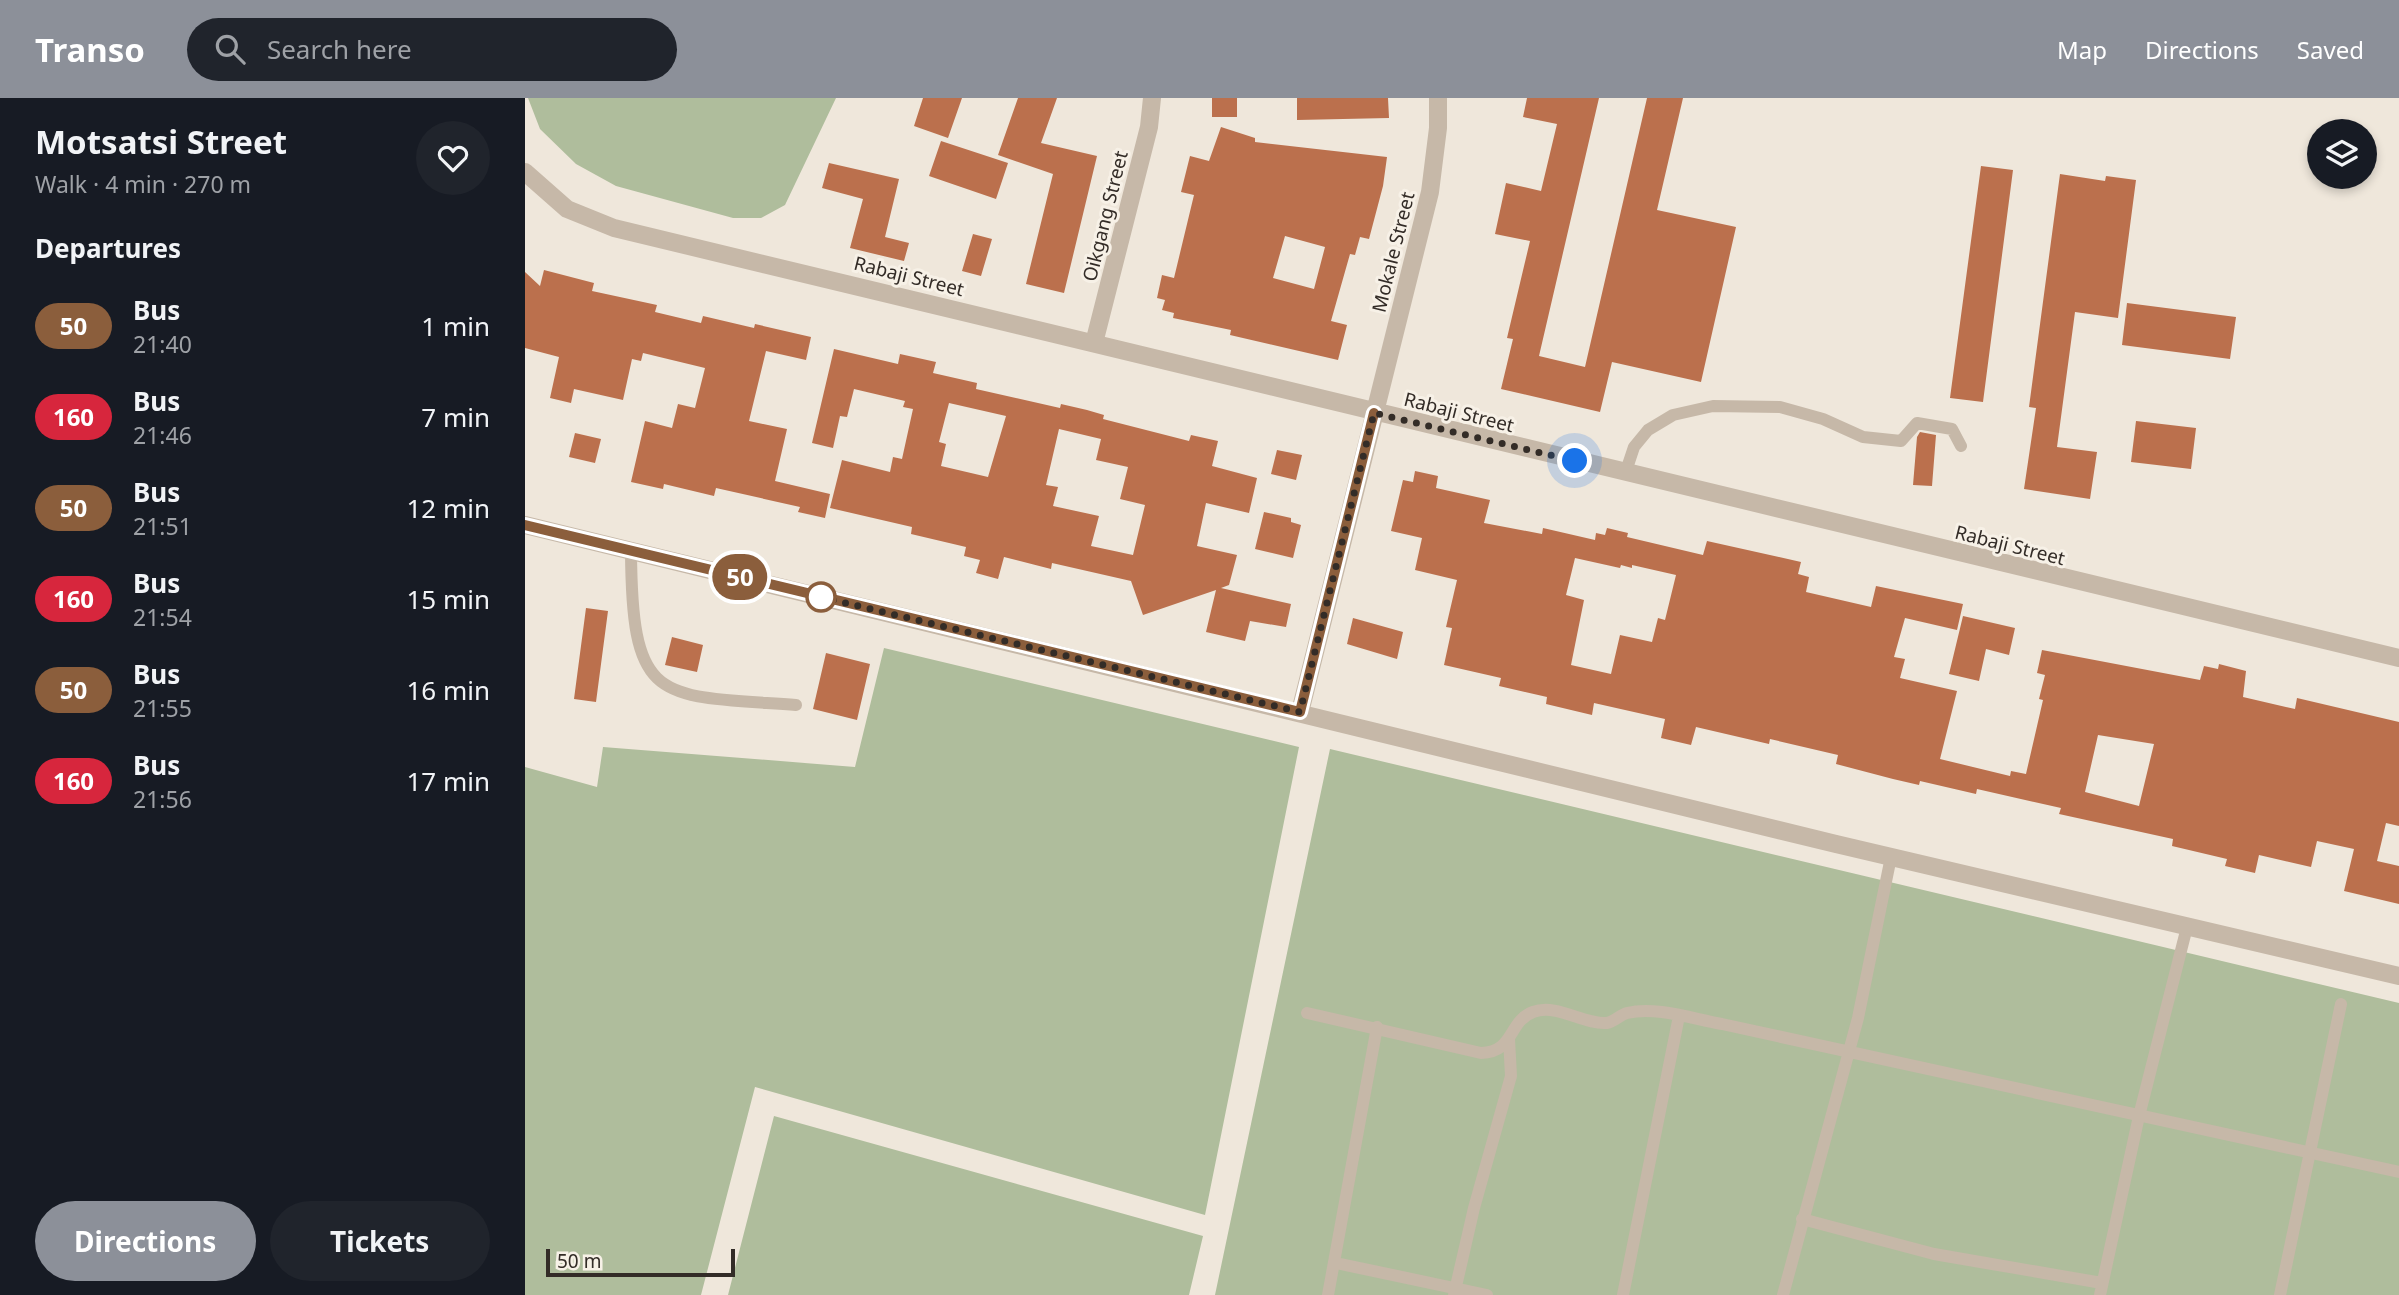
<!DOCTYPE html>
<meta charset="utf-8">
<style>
body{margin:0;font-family:"Noto Sans",sans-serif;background:#20242c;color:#f1f3f6;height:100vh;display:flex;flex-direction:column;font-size:26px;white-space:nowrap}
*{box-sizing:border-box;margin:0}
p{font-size:23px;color:#9ea1a6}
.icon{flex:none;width:38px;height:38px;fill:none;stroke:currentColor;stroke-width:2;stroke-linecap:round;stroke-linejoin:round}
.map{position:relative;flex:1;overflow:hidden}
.sheet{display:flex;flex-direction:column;background:#171b24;width:525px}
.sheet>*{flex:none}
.badge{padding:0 14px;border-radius:23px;font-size:24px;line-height:46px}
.controls{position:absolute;left:1782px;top:21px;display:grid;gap:14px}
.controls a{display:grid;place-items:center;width:70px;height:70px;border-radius:50%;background:#171b24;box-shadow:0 4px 10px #0003;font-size:35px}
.scale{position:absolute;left:21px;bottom:18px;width:189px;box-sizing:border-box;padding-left:7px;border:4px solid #332c27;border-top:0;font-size:19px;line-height:24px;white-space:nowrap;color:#332c27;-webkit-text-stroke:5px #f7f1e7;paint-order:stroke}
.you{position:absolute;width:35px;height:35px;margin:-18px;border:5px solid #fff;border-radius:50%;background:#1a73e8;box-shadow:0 0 0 10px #1a73e833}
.map>.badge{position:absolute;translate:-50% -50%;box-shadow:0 0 0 4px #fff}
h2{padding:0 35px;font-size:26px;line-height:63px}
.round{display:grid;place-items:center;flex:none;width:74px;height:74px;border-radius:37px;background:#20242c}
.headline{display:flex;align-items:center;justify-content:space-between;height:119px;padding:0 35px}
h1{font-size:33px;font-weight:700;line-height:52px}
.cta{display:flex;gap:14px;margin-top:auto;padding:14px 35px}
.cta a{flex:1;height:80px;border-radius:42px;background:#8c9099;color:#fff;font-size:28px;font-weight:700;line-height:80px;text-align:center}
.cta a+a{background:#20242c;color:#f1f3f6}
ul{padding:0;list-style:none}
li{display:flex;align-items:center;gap:21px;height:91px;padding:0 35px}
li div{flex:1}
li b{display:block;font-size:26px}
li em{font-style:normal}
li .badge{min-width:77px;font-weight:700;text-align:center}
header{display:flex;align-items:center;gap:42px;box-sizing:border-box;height:98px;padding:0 35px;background:#8c9099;color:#fff}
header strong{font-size:33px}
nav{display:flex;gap:38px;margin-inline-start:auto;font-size:24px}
.search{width:490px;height:63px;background:#20242c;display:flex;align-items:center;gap:18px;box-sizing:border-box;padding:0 24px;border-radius:38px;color:#9ea1a6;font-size:26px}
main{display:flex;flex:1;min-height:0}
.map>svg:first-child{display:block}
.green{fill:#afbd9c}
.building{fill:#bb704d;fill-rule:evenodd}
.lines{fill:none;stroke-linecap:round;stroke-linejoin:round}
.lane{stroke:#c6b8a8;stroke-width:12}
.street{stroke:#c6b8a8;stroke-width:18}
.line-casing{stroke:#fff;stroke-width:16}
.line{stroke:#8b5e3c;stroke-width:10}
.walk{stroke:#332c27;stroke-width:7;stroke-dasharray:0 12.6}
.stop-dot{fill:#fff;stroke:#8b5e3c;stroke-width:3.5}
.labels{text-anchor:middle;stroke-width:6;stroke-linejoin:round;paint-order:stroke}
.street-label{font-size:19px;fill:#332c27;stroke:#f7f1e7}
</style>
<header>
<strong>Transo</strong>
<div class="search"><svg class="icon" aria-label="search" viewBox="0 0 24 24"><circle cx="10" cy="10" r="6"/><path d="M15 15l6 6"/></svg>Search here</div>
<nav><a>Map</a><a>Directions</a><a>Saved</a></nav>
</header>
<main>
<section class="sheet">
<div class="headline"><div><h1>Motsatsi Street</h1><p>Walk · 4 min · 270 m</p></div><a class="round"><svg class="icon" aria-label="heart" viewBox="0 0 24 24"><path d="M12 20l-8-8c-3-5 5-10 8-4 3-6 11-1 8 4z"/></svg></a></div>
<h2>Departures</h2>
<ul>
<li><span class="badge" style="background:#8b5e3c;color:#fff">50</span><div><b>Bus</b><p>21:40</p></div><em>1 min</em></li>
<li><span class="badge" style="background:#d7263d;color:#fff">160</span><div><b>Bus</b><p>21:46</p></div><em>7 min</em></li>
<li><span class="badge" style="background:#8b5e3c;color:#fff">50</span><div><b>Bus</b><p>21:51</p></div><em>12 min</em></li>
<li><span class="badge" style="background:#d7263d;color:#fff">160</span><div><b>Bus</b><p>21:54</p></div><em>15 min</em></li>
<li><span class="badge" style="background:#8b5e3c;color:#fff">50</span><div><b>Bus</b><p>21:55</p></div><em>16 min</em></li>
<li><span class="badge" style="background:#d7263d;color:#fff">160</span><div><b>Bus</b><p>21:56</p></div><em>17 min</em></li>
</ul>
<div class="cta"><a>Directions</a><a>Tickets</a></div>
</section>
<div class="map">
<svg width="1874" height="1197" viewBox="0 0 1874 1197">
<rect width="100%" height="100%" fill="#efe7db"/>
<!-- green -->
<path class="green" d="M3,0H311L260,107L236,120H208L91,88L51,66L15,31Z
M359,550L774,649L680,1117L230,989L176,1197H0V669L72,689L78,649L330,669Z
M805,651L1874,905V1197H690Z
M249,1018L678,1138L664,1197H203Z"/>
<!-- building -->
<path class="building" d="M398,0H437L423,40L389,28Z
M493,0H532L516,45L572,58L539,195L501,186L528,76L473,57Z
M687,0H712V19H687Z
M772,0H863L864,20L772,22Z
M1002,0H1074L1014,258L1060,269L1122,0H1158L1132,112L1211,129L1176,284L1087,264L1075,314L976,291L988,241L982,240L1005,143L970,136L981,85L1016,93L1032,26L998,19Z
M696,29L730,40V44L862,59L858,88L844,141L835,139L830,157L825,156L806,223L822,227L813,262L705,237L706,232L648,220L649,215L637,212L640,202L632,200L637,177L649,180L669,97L656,94L665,58L684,63ZM760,138L800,149L789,191L748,180Z
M416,43L483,65L471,101L404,78Z
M304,65L374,81L360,139L384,145L379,163L325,150L338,101L297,90Z
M1456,68L1488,72L1458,304L1425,300Z
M1535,76L1580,83L1581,78L1611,82L1593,220L1550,214L1532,349L1572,354L1565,401L1499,391L1511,310L1504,309Z
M448,136L467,141L456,178L437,173Z
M19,172L69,185L67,193L132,207L130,214L176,225L178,218L229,230L230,226L286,239L281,262L241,253L224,323L262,331L250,383L305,396L300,420L273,414L275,409L191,390L189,398L139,386L138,391L106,384L120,323L147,330L153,306L170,310L180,270L118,255L116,263L107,261L98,302L49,291L46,305L25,300L34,259L0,250V174L15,188Z
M1602,205L1711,219L1705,261L1597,247Z
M309,251L373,266L375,256L411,264L408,275L452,285L451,291L535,310L536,306L562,312L579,317L578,321L664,343L666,337L693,343L687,368L732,380L724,415L681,405L672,448L712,457L704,487L696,490L766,506L761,529L725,523L720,543L681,534L691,492L618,517L606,483L527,465L526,471L479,459L473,481L451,475L455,462L439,458L441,449L386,436L387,429L305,410L317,362L365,374L368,359L377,361L388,311L378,309L380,303L329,291L322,319L315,318L308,350L287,345ZM424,305L481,318L463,379L416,368L421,346L414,344ZM534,331L576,341L571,362L603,369L595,401L620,407L608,457L566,448L574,418L528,408L533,389L521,387Z
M1611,323L1671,330L1666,371L1606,364Z
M1395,334L1411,337L1407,388L1388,387L1392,339Z
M50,335L76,341L70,365L44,359Z
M752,352L777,357L771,382L746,376Z
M890,373L913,378L911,390L965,402L959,425L1017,436L1018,430L1070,442L1071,435L1080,437L1082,430L1103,435L1102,439L1178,457L1182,443L1276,464L1273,476L1284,479L1281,494L1346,509L1351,488L1438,506L1432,532L1380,520L1369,559L1380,561L1375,580L1432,593L1415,661L1485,678L1486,673L1501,676L1518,602L1514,601L1520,577L1512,575L1517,552L1675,582L1679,568L1693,571L1694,566L1721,573L1718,599L1770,611L1772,600L1874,624V728L1861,725L1852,763L1874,768V806L1819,793L1829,751L1792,743L1786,769L1734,757L1730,775L1700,768L1702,761L1647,748L1648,741L1534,716L1536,710L1452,691L1451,696L1395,683L1394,687L1368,681L1311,666L1313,657L1245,641L1244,646L1171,629L1166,647L1136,640L1140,621L1069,605L1067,617L1021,606L1022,599L974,588L976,580L919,567L927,530L921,529L932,482L890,472L897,440L866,433L878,382L888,384ZM1050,460L1095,470L1096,467L1107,470V467L1151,477L1140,522L1133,520L1127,544L1095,537L1086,576L1046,567L1059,502L1041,497ZM1573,637L1629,646L1614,708L1560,694Z
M739,414L766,420V424L776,427L768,460L730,451Z
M61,510L83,513L71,604L49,601Z
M1438,518L1490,530L1484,557L1461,551L1454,583L1424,576Z
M828,520L878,534L872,561L822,546Z
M147,539L178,547L172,574L140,567Z
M301,555L345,566L332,622L288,611Z"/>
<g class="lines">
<!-- lane -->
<path class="lane" d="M1100,376L1109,349L1123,332L1148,317L1188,308L1255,309L1298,321L1338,339L1376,343L1392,325L1427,331L1436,348
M106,453C107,608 133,597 271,607
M782,915L956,955C990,954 983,923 1008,914C1032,905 1059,927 1082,925C1089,924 1095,917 1102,915C1131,908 1168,921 1197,926L1874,1074
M1277,1121L1409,1156L1577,1185
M811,1165L962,1197
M803,1197L852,929
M929,1197L949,1110L986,978L984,941
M1098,1197L1154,918
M1258,1197L1333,920L1366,759
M1575,1197L1614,1018L1662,829
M1755,1197L1816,906"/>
<!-- street -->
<path class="street" d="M0,74L42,111L89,130L1874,560
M569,245L624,29L627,0
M0,427L1311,746L1874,878
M775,614L905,94L913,30V0"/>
</g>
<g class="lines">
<!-- line casing -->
<g class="line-casing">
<path id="line" d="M0,427L775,614L849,315"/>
</g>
<!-- line -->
<use href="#line" class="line"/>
<!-- walk -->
<path class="walk" d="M296,499L775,614L849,315L1050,363"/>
</g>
<!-- markers -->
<circle class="stop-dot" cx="296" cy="499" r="14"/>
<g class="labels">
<!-- street labels -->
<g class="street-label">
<text transform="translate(580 118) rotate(-76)" y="7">Oikgang Street</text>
<text transform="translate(868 154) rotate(-76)" y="7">Mokale Street</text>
<text transform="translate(384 178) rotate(14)" y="7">Rabaji Street</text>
<text transform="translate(934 314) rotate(14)" y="7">Rabaji Street</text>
<text transform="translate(1485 447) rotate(14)" y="7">Rabaji Street</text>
</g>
</g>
</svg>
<div class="controls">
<a><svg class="icon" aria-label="layers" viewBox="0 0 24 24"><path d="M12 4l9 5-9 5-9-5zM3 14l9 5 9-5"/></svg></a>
</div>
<div class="scale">50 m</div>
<div class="you" style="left:1050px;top:363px"></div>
<b class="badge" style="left:215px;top:479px;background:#8b5e3c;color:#fff">50</b>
</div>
</main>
